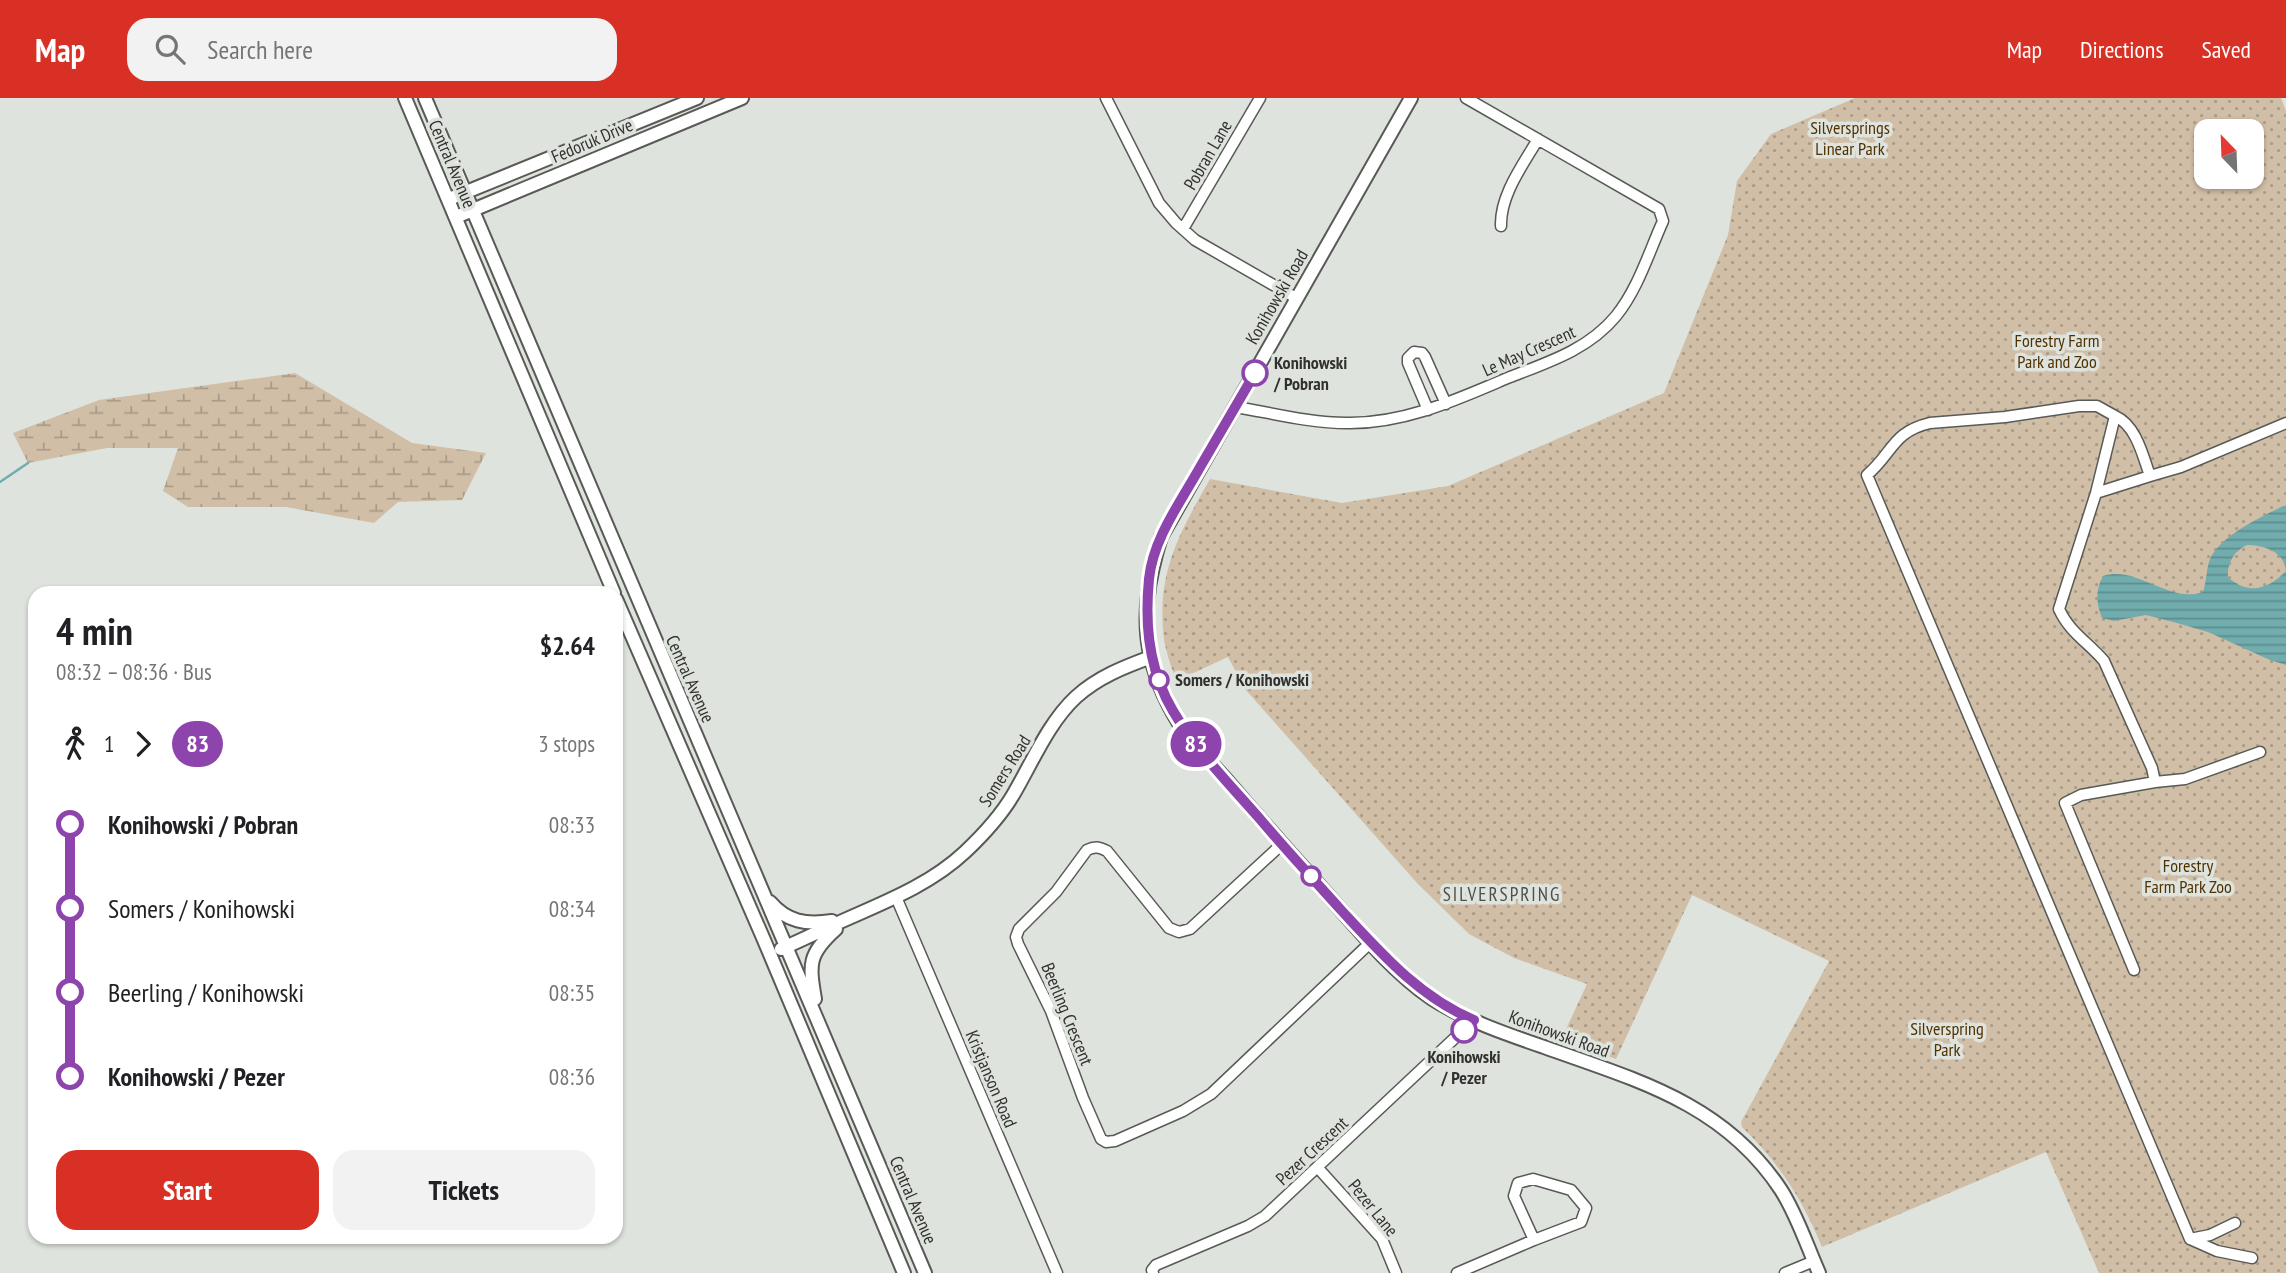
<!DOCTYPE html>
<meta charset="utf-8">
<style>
body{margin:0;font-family:"PT Sans Narrow",sans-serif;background:#f2f2f2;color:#202124;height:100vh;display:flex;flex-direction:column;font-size:26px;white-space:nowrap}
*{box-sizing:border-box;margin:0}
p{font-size:23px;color:#757577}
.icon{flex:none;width:38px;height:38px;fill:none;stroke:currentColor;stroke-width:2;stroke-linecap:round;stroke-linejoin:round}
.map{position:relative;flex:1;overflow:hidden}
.side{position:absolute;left:28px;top:488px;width:595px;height:658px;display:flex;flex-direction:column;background:#fff;border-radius:21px;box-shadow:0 2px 5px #0004}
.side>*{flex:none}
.badge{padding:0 14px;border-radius:23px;font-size:24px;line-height:46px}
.needle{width:46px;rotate:337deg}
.buttons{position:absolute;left:2194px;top:21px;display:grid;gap:14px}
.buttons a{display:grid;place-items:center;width:70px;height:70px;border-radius:14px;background:#fff;box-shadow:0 2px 5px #0004;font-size:35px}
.map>.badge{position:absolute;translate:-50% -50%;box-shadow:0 0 0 4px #fff}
.legs{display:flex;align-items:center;gap:10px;height:77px;padding:0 28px;font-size:23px}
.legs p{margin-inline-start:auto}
.headline{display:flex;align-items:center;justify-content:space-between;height:119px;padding:0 28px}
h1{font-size:38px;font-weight:800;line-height:52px}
.action{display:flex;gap:14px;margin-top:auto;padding:14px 28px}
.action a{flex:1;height:80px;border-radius:21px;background:#d93025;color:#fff;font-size:28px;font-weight:800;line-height:80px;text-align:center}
.action a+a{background:#f2f2f2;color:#202124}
ul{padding:0 28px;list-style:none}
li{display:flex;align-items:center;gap:24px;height:84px;font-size:26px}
li i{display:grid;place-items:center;width:10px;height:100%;margin:0 9px;background:currentColor}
li i::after{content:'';width:18px;height:18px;margin:-9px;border:5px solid;border-radius:50%;background:#fff}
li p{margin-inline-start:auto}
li:first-child i{background:linear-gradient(#0000 50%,currentColor 0)}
li:last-child i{background:linear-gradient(currentColor 50%,#0000 0)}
header{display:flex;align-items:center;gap:42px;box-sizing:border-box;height:98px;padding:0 35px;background:#d93025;color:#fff}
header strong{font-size:33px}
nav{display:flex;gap:38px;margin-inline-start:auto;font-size:24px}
.search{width:490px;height:63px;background:#f2f2f2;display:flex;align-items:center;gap:18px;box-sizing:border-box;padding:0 24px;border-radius:21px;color:#757577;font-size:26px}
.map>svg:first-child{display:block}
.grass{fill:url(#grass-dots);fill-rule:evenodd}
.wetland{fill:url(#wetland-marsh)}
.water{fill:url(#water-rules);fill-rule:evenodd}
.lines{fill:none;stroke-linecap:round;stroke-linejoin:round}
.stream{stroke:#71adae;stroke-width:2.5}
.street-casing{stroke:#575a55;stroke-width:13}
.secondary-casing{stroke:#575a55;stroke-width:16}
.street{stroke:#fff;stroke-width:10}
.secondary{stroke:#fff;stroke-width:12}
.line-1-casing{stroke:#fff;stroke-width:16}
.line-1{stroke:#8e44ad;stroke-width:10}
.stop-1-dot{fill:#fff;stroke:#8e44ad;stroke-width:3.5}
.labels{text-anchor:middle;stroke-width:7;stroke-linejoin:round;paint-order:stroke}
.park-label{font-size:18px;fill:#503100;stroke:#dfe3dd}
.street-label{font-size:18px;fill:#313230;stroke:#dfe3dd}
.stop-label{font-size:18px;font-weight:bold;fill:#313230;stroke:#dfe3dd;text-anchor:start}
.neighbourhood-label{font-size:19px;letter-spacing:2px;fill:#4d504b;stroke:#dfe3dd}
</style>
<header>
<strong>Map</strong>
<div class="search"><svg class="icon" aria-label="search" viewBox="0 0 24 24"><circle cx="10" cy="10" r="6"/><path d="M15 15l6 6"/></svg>Search here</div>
<nav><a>Map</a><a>Directions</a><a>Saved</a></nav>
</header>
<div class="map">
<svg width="2286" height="1175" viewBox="0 0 2286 1175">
<defs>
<pattern id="grass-dots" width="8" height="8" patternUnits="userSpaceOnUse" patternTransform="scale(1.75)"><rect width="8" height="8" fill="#d1bea7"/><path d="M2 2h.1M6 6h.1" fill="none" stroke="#aa9b88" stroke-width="1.8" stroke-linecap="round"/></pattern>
<pattern id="wetland-marsh" width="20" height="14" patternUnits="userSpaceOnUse" patternTransform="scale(1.75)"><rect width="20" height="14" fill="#d1bea7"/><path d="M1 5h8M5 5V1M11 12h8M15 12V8" fill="none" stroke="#aa9b88"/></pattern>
<pattern id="water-rules" width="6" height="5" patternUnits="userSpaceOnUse" patternTransform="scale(1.75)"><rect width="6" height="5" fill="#71adae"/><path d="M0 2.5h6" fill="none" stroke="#5d8d8e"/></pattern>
</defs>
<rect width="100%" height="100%" fill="#dfe3dd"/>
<!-- grass -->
<path class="grass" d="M1855,0H2281L2286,13V1175H2099L2046,1054L1822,1149C1802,1101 1780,1066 1742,1029L1741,1024L1829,863L1692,797L1616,961L1561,942L1587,886L1514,860L1469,836L1417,785L1245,591L1228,559L1176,583C1172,570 1166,555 1164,541C1156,475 1179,436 1210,381L1342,405L1448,388L1664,295L1728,137L1737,83L1771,36ZM2207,33H2252V79H2207Z"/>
<!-- wetland -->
<path class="wetland" d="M295,275L412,345L486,355L462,402L398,404L374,425L286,409H188L163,393L178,350H107L28,365L13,335L99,302Z"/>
<!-- water -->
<path class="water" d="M2283,408H2286V567L2270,562L2208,534L2177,525L2146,517L2114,523L2102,520C2096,504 2095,493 2103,478C2137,467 2169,506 2203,494C2207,483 2206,471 2210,461C2220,438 2261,419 2283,408ZM2247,447C2264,447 2285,454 2286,473C2268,492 2247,497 2228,479C2227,465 2234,453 2247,447Z"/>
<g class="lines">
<!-- stream -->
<path class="stream" d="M0,384L28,365"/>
<!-- street casing -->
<g class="street-casing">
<path id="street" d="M1106,0L1159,105L1176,125L1195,142L1296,200
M1501,128C1500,97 1523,67 1538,41
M1183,131L1260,0
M1236,309C1272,315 1310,325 1347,325C1405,326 1458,301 1510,279C1549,264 1589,251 1616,218C1638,191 1649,154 1663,123L1659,111L1466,0
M1428,312L1408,265V260L1414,254L1422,255L1425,259L1446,306
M2115,318L2097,308H2079L2005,319L1930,325C1892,334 1893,355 1867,377L2190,1141L2217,1153L2252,1160
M2150,378L2181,369L2286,325
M2096,395L2150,378C2143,358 2136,327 2115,318L2096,395L2059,511C2069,534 2089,545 2104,563L2152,670L2155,684L2081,697L2065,705L2134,872
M2155,684L2185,681L2260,654
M1282,746L1190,831L1179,834L1169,830L1107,753C1099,749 1095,748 1087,752L1056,794L1019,831L1016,839L1018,846L1051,913L1083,1000L1101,1041L1106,1044L1115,1043L1183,1013L1211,996L1371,844
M896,799L1057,1175
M1318,1070L1382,1141L1396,1175
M1533,1081L1571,1092L1586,1110L1581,1124L1534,1142L1514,1098L1518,1085Z
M2190,1141L2210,1137L2235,1125
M1153,1175L1152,1172L1156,1167L1248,1128L1265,1118L1474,922
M1457,1175L1534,1142
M1785,1175L1814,1163"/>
</g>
<!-- secondary casing -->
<g class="secondary-casing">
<path id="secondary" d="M405,0L614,495
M425,0L925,1175
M1411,0L1161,439C1149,478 1141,520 1151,560C1157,585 1170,612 1184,633C1198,652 1215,669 1230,686C1259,720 1288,753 1318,786C1353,825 1388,870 1431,900C1465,922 1506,936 1544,949C1636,982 1724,1005 1781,1092C1797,1117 1807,1148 1819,1175
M449,101L697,0
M456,119L742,0
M616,501L764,842L904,1175
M770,804C787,824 806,827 832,823
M781,851C804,841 826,830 849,820C890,802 932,785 965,754C983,737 1000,719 1013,697C1032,665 1048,625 1076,599C1098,579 1124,569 1151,559
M815,901C809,866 808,856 836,831"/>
</g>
<!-- street -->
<use href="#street" class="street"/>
<!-- secondary -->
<use href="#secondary" class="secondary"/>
</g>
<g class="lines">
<!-- line-1 casing -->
<g class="line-1-casing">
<path id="line-1" d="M1255,275C1236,307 1218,339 1199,371C1180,405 1153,441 1149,481C1145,523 1148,562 1166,600C1189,646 1227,683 1260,721C1286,752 1314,782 1341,812C1381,855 1419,899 1474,922L1464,932"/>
</g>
<!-- line-1 -->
<use href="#line-1" class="line-1"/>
</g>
<!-- markers -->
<g class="stop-1-dot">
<circle cx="1255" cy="275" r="12"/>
<circle cx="1159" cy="582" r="9"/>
<circle cx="1311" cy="778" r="9"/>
<circle cx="1464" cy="932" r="12"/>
</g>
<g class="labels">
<!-- park labels -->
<g class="park-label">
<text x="1850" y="36">Silversprings<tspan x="1850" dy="21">Linear Park</tspan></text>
<text x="2057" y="249">Forestry Farm<tspan x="2057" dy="21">Park and Zoo</tspan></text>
<text x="2188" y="774">Forestry<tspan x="2188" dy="21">Farm Park Zoo</tspan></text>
<text x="1947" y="937">Silverspring<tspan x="1947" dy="21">Park</tspan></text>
</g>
<!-- street labels -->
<g class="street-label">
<text transform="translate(592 43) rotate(-23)" y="6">Fedoruk Drive</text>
<text transform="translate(1208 57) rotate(-60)" y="6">Pobran Lane</text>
<text transform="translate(452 66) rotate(67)" y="6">Central Avenue</text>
<text transform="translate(1277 199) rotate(-60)" y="6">Konihowski Road</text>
<text transform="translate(1529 253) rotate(-24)" y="6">Le May Crescent</text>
<text transform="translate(690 581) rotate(66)" y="6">Central Avenue</text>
<text transform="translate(1005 673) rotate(-58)" y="6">Somers Road</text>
<text transform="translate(1067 916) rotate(68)" y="6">Beerling Crescent</text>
<text transform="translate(1559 936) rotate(20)" y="6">Konihowski Road</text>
<text transform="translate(991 981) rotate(67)" y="6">Kristjanson Road</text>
<text transform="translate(1312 1053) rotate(-43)" y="6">Pezer Crescent</text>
<text transform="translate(913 1102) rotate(67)" y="6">Central Avenue</text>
<text transform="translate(1373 1110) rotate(51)" y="6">Pezer Lane</text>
</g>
<!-- stop labels -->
<g class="stop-label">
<text x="1274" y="271">Konihowski<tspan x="1274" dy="21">/ Pobran</tspan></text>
<text x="1175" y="588">Somers / Konihowski</text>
<text x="1464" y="965" text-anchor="middle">Konihowski<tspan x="1464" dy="21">/ Pezer</tspan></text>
</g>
<!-- neighbourhood labels -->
<g class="neighbourhood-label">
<text x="1502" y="803">SILVERSPRING</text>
</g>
</g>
</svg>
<div class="buttons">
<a><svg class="needle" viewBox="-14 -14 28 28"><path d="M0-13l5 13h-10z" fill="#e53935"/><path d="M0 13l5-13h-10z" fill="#757577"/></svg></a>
</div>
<b class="badge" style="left:1196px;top:646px;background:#8e44ad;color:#fff">83</b>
<section class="side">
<div class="headline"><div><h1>4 min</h1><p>08:32 – 08:36 · Bus</p></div><b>$2.64</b></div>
<div class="legs"><svg class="icon" aria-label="walk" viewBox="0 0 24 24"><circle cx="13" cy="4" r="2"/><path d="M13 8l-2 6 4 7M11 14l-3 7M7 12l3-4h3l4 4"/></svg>1<svg class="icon" aria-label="forward" viewBox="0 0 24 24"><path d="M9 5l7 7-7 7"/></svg><b class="badge" style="background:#8e44ad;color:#fff">83</b><p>3 stops</p></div>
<ul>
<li><i style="color:#8e44ad"></i><b>Konihowski / Pobran</b><p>08:33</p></li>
<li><i style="color:#8e44ad"></i><span>Somers / Konihowski</span><p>08:34</p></li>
<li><i style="color:#8e44ad"></i><span>Beerling / Konihowski</span><p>08:35</p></li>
<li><i style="color:#8e44ad"></i><b>Konihowski / Pezer</b><p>08:36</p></li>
</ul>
<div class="action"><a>Start</a><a>Tickets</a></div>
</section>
</div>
